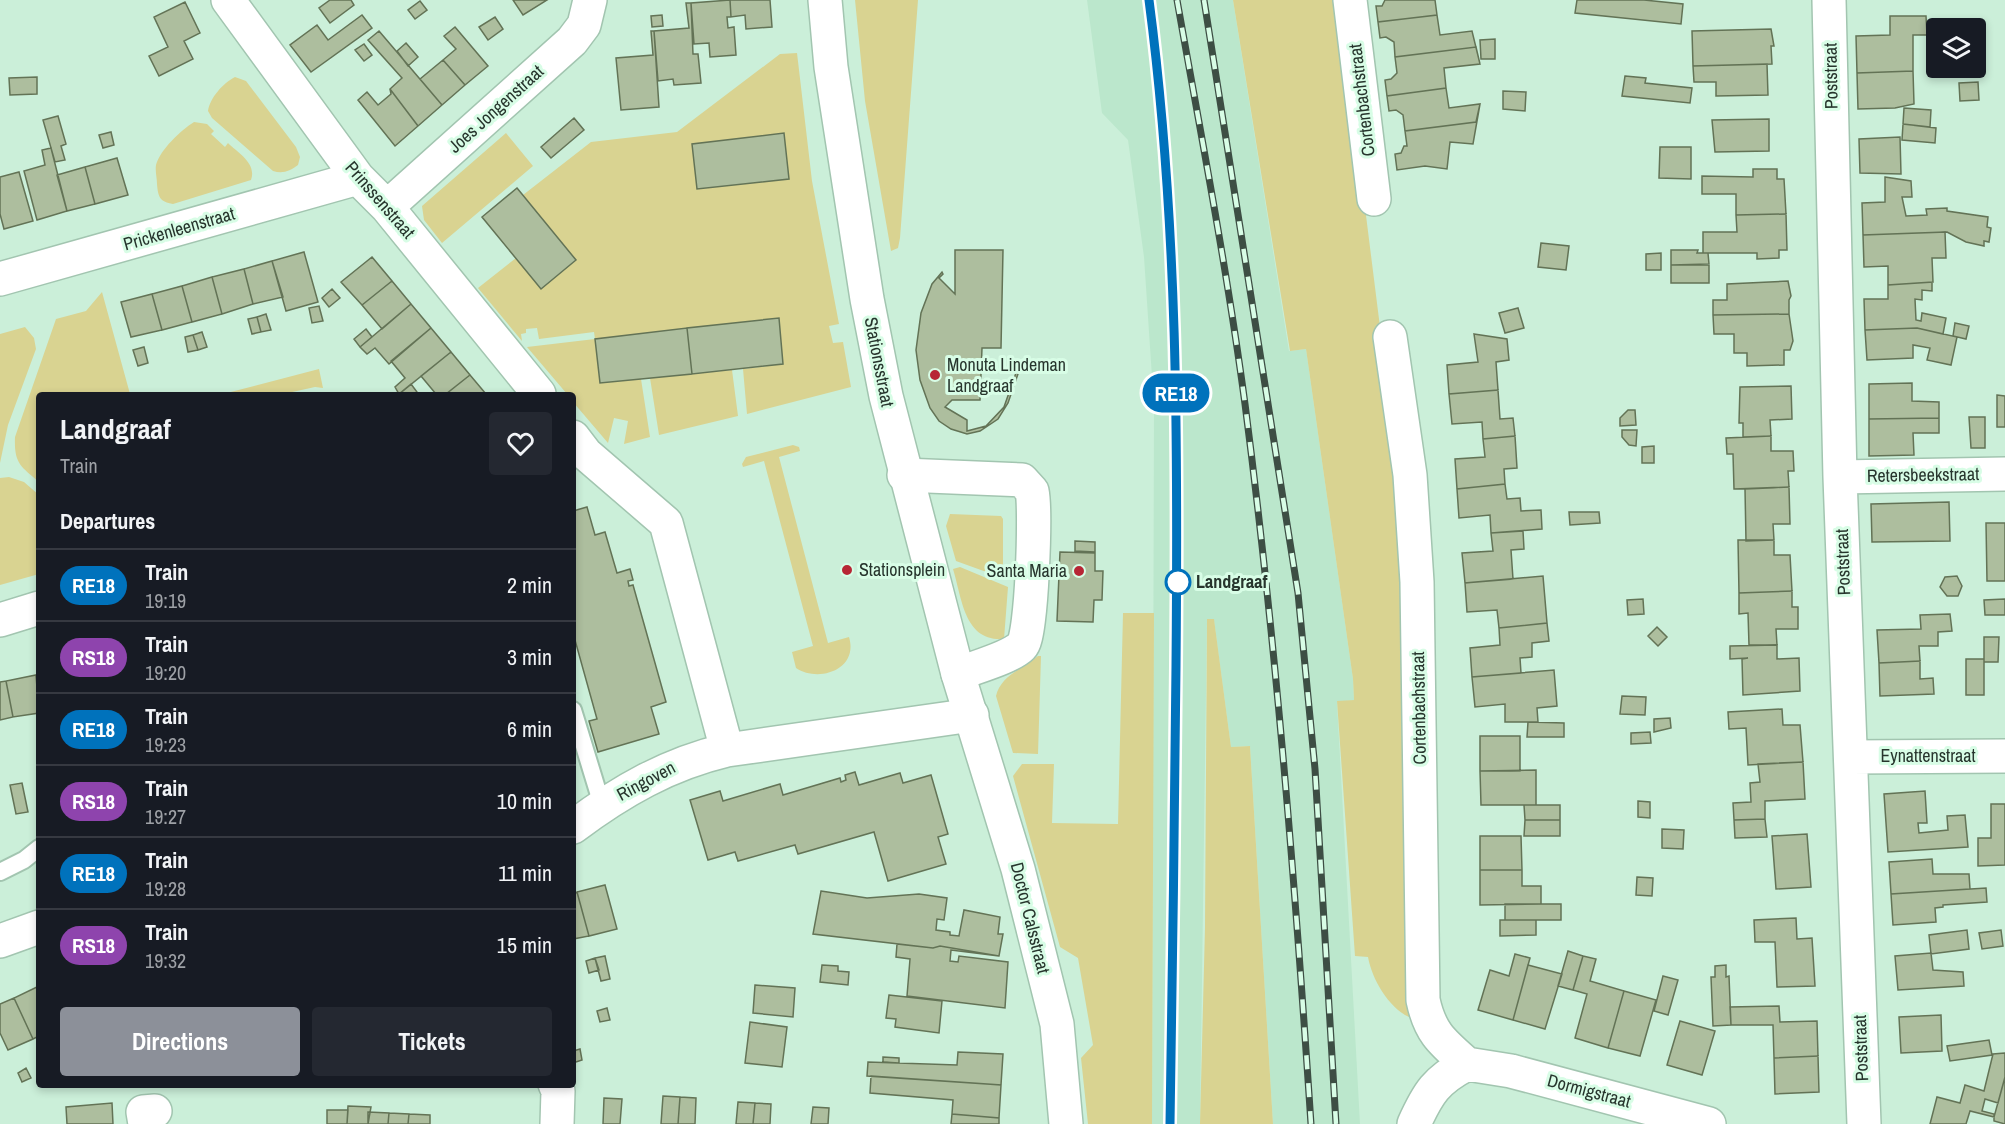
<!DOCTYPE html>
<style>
body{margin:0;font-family:"Archivo Narrow",sans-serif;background:#242831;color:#f1f3f6;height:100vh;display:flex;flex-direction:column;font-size:22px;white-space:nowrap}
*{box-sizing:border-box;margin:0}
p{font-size:20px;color:#9ea1a6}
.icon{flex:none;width:33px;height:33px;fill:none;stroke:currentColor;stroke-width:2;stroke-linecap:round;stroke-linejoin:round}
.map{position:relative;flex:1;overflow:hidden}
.sheet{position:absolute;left:36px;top:392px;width:540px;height:696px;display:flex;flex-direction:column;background:#171b24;border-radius:6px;box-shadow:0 3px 9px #0003}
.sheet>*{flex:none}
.badge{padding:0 12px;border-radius:20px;font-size:21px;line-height:39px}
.tools{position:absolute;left:1926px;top:18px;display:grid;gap:12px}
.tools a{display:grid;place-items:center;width:60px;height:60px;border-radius:6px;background:#171b24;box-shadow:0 3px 9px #0003;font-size:30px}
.map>.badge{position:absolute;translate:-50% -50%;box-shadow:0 0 0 3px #fff}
h2{padding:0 24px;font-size:22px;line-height:54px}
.round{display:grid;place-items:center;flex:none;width:63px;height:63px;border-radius:6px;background:#242831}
.head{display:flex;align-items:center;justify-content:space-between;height:102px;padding:0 24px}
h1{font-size:28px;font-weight:700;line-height:45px}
.primary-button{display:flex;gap:12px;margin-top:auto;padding:12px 24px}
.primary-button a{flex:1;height:69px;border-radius:6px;background:#8c9099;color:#fff;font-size:24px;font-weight:700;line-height:69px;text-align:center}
.primary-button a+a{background:#242831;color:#f1f3f6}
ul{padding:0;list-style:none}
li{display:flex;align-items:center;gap:18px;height:72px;padding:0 24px;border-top:2px solid #363941}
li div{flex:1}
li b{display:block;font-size:22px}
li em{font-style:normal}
li .badge{min-width:66px;font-weight:700;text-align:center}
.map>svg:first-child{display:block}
.built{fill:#bbe7cc}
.green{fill:#d9d391;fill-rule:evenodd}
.building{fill:#adbe9e;stroke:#637356;stroke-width:1.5}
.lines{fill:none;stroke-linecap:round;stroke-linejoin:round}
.service-casing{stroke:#a2c5b0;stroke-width:20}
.minor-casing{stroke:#a2c5b0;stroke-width:36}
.tertiary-casing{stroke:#a2c5b0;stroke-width:36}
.service{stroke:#fff;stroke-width:16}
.minor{stroke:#fff;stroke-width:33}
.tertiary{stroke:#fff;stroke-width:33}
.rail-casing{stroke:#3d4e44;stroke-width:7}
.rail{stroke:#d8fde6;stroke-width:4.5;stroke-dasharray:14;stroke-linecap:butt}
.line-casing{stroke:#fff;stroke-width:14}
.line{stroke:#0072bc;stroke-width:9}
.poi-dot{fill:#b72635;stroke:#d8fde6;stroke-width:2}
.stop-dot{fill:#fff;stroke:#0072bc;stroke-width:3}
.labels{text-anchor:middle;stroke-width:6;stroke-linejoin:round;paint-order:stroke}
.street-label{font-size:18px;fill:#27352d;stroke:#d8fde6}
.poi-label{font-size:18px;fill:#27352d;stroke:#d8fde6;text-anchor:start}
.stop-label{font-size:18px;font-weight:bold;fill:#27352d;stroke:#d8fde6;text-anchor:start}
</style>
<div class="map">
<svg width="2005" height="1124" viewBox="0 0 2005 1124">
<rect width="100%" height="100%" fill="#cbefd9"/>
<!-- built -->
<path class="built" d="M1087,0H1233L1289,351L1306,349L1353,679L1354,700L1337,702L1360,1124H1273L1250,746L1231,747L1214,620L1207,619L1200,1124H1152L1154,407L1144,257L1128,140L1102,113Z"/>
<!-- green -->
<path class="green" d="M855,0H918L900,238L898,248L891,251L865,101Z
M1233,0H1339L1383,351L1403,582L1410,960L1409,1017C1388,1007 1372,979 1368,957L1355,956L1337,701L1354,700L1353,679L1306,349L1290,351Z
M797,53L812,181L839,324L829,326L833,343L843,342L851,387L747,414L743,369L783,364L778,318L595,339L600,383L641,379L650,437L624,444L628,421L614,418L608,443L573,402V394H567L527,347L595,339L594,332L539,339L537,328L526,329V333L521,334L522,341L478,288L516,258L541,289L576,260L523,195L591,142L677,132L780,54ZM784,133L789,179L698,189L692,144Z
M235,77L246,81L296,147L300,157L298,165C290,171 283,174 273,171L212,118L208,111C210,98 223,83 235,77Z
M194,122L207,124L214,131L211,134L225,147L228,143C238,153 257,163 251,180L173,204C160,202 158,197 157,184C157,178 155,171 156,165C160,150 181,130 194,122Z
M506,133L533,166L442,243L424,220L422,206Z
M102,292L130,394H39V482C20,466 14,463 15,437L56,319L86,311Z
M25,327L34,338L36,349L8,425L0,463V334Z
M319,369L323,388L315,387L283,394H223Z
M732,370L738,416L659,435L650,378Z
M793,445L799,447L800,451L779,457L828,643L849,637C859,670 818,683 796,668L792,652L813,646L764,461L743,467L742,464L746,457Z
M9,477L24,482L39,495V574L0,585V478Z
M950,514L1001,516L1003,519V578L956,561L946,526Z
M960,567L1008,587L1004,639C964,642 962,598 953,569Z
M1123,613H1154L1152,1124H1088L1081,1058L1093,1045L1078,958L1060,947L1013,776L1022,764H1054L1052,823L1118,824Z
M1207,619H1214L1231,747L1250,746L1273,1124H1200L1205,927Z
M1038,656H1041L1038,754L1013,753L996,696C1001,675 1023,669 1038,656Z"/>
<!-- building -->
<path class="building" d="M330,0H351L354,5L330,23L319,8Z
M513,0H547L523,15Z
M730,0L731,17H727L728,28L734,27L736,55L710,57L709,43L694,44L691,3Z
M730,0H770L772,27L746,29L745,15L731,17Z
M1385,0H1435L1437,15L1378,22L1376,6H1382Z
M1577,0H1644L1683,4L1681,24L1575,13Z
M420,1L427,10L415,19L408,10Z
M185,2L200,33L184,41L193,59L159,76L149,56L168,47L154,17Z
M686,3H691L693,54H698L701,83L674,85L673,79L658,81L654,31L689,28Z
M362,15L372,28L311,72L290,45L317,25L328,40Z
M662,15L663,26L652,27L651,16Z
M1437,15L1440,35L1472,31L1480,64L1476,47L1395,57L1394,42L1386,37L1380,38L1378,22Z
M1890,16H1926L1927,35H1913V71L1857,73L1856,36L1890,35Z
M495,17L503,29L488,40L479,27Z
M455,27L488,66L465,85L443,60L456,49L444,36Z
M1771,29L1774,46H1771L1772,64L1693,66L1692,31Z
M379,31L442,105L418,126L390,89L402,78L368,40Z
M651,31H654L659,107L621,110L616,58L653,55Z
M1495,39V59H1481L1480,40Z
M406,43L418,57L408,66L397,51Z
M364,44L372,55L364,61L355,50Z
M1476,47L1480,64L1444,68L1446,88L1387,96L1385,80L1391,79L1397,73L1395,57Z
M443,60L465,85L442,105L420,79Z
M1767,64L1768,95L1716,96V82H1694L1693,66Z
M1913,71L1914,104L1895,108L1858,109L1857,73Z
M1625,76L1646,78L1645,83L1692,88L1690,103L1622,96Z
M37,77V94L10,95L9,78Z
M1978,82L1979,100L1960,101L1959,83Z
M1446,88L1449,108L1480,104L1476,122L1405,131L1403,115L1396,110L1389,111L1387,96Z
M390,89L418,126L395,146L358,100L367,92L378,105L391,94Z
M1503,91L1526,92L1525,111L1503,109Z
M1480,104L1473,144L1450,142L1447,169L1425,166L1397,170L1395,154L1401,153L1404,146H1407L1405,131L1476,122Z
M1904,108L1931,110L1930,127L1903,124Z
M58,116L66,144L61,146L65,160L55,162L43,120Z
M574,118L584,130L551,158L541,147Z
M1769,119V151L1715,152L1712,120Z
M1903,124L1936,128L1935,143L1902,140Z
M111,132L114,145L103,148L99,135Z
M784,133L789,179L697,189L692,144Z
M1900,137L1901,174L1860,173L1859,139Z
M1660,147H1691V179L1659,178Z
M51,148L67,211L37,220L24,171L45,165L42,150Z
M117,158L128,195L95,204L85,167Z
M85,167L95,204L67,211L57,175Z
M1753,169H1777V179H1784L1786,214L1736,215V194H1702V176L1753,177Z
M19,172L33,221L4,229L0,214V177Z
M1885,177L1911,181L1912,197H1902L1906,216L1927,215L1926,209L1947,208V211L1988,217L1987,227L1991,228L1989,242L1984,241V246L1966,242L1947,232L1863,235L1862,203L1885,202Z
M517,188L576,260L541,289L482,217Z
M1786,214L1787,250H1779V258L1757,259V253H1703V232H1737L1736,215Z
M1945,232L1946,258H1932L1933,282L1888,285V266L1864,267L1863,235Z
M1541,243L1569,246L1566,270L1538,267Z
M955,250H1003L1001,348H982L980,400H952L945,407L967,420V431L986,426L1004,407L1017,370L1019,371L1008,403L998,419L980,431L967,434L951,429L939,421L930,408L920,380L916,350L921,313L932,284L942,272L943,274L939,278L955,294Z
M1671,250H1698L1697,253H1708L1709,264L1671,265Z
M304,252L318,302L286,311L272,261Z
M1661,253V270H1646V254Z
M372,257L392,281L362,305L341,282Z
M272,261L283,297L253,304L244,269Z
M1671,265H1709V283H1671Z
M244,269L253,304L222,314L212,277Z
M212,277L222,314L192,322L182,286Z
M392,281L411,304L382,329L362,305Z
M1788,281L1791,296L1789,300V314L1713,315V300H1727V284Z
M1932,282V291L1922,290V300L1915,299L1916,320L1921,321L1922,313L1946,318L1943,334L1917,328L1865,330L1864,299H1888V285Z
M182,286L192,322L162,330L152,294Z
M332,289L340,298L329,307L322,298Z
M152,294L162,330L131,337L121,302Z
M411,304L431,328L389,364L375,348L367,354L360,347Z
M319,306L323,321L312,323L309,308Z
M1518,308L1524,328L1505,333L1499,313Z
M266,314L271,330L261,332L257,317Z
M1789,314L1793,341L1790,350H1784V365L1747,366V353H1734V334H1714L1713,315Z
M257,317L261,332L252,334L248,319Z
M779,318L783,364L692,374L687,328Z
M1955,323L1969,326L1966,339L1953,336Z
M431,328L451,352L399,394L395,387L405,378L391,361Z
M687,328L692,374L600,383L595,339Z
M1917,328L1957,337L1951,365L1927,360L1930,348L1913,345V358L1867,360L1865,330Z
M366,329L372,337L360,347L354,339Z
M202,332L207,347L198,350L193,335Z
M1474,334L1507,339L1509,360L1496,362L1498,390L1449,394L1447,365L1478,362Z
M193,335L198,350L188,352L185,337Z
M144,347L148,363L138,366L133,350Z
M451,352L470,375L446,394H436L421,376Z
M470,375L486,394H446Z
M1912,383V401L1939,402V418L1869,419V384Z
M411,384L417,392L414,394H399Z
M1791,386L1792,419L1770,420L1771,436L1743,437V423H1739L1740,387Z
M1498,390L1500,419L1513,418L1515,436L1483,439L1482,422L1452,424L1449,394Z
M1997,395L2005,396V427H1997Z
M1628,410H1635L1636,425L1620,426V418Z
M1969,417H1985V448H1971Z
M1939,418V433H1913L1914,455L1869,456V419Z
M1622,430H1637L1636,446L1629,445L1622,437Z
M1515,436L1517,468L1504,469L1505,484L1457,489L1455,459L1485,457L1483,439Z
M1771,436V451H1793L1794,471H1788L1789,487L1734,489L1733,454H1727L1726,438Z
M1654,446V463H1642V447Z
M1505,484L1507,499L1520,498L1521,511L1541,510L1542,529L1491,533L1490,515L1459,518L1457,489Z
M1789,487L1790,524H1773L1774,540L1746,541L1745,489Z
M1949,502L1950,541L1872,542L1871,504Z
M587,507L595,535L605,532L617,573L630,569L633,580L628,581L629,586L633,585L666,702L651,707L659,734L598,752L589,721L597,719L573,633V511Z
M1569,512H1599L1600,523L1570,525Z
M1986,523H2005V581H1987Z
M1523,531L1524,549L1511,550L1513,579L1465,583L1462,553L1493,551L1491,533Z
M1738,540H1774V555H1790L1792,591L1739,593Z
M1075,541L1095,542V552L1075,551Z
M1060,552L1095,553V571H1103L1102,600H1094L1093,622L1057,621Z
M1543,576L1547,623L1499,628L1497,610L1467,612L1465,583Z
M1957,576L1962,586L1958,596H1947L1940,587L1945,577Z
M1792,591V607H1798V629H1776L1777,645H1749L1748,613L1739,614V593Z
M1643,599L1644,614L1628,615L1627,600Z
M2005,599V615H1985L1984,600Z
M1950,614L1952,631L1938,632V646H1919L1920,661L1879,663L1877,630L1921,629L1920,615Z
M1547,623L1549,641L1532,643V657L1520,658L1521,673L1472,677L1470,648L1500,645L1499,628Z
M1657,627L1667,637L1658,646L1648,636Z
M1984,637H1999L1998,662H1984Z
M1777,645V659L1799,658L1800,691L1743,695L1742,659L1748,658L1730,659V646Z
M1966,659H1984V695H1966Z
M1920,661V679L1933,678L1934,694L1880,696L1879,663Z
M1554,670L1557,706L1537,708L1538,722H1505V704L1475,707L1472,677Z
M36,675L39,713L13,717L6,681Z
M6,681L13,717L0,720V682Z
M1622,696L1646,697L1645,715L1620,714Z
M1782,709L1783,725H1800L1803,762L1748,765L1746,728L1729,729L1728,712Z
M1670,718L1671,728L1654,732V719Z
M1528,722L1564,723V737H1527Z
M1650,732L1651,743L1631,744V733Z
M1480,736H1520V771H1480Z
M1803,762L1805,799L1765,801V819L1734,820L1733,803L1751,802L1750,783L1760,782L1758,764Z
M1536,770V805H1481L1480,771Z
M855,772L859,785L900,773L903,783L931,775L948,834L938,837L946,864L888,881L874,832L798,854L795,845L738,861L735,852L708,860L690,800L720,791L723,801L780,784L783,795L840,778L841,782L846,780L845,775Z
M22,783L28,812L16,814L10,785Z
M1925,791L1927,823H1918L1919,833L1948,830L1947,816L1965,815L1968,847L1888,852L1884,794Z
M1638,801L1650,802V818L1638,817Z
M1991,804H2005V865L1978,866V838H1991Z
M1524,805H1560V820H1525Z
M1765,819L1767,837L1735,838L1734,820Z
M1525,820H1560V836H1524Z
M1662,829L1684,830L1683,849L1662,848Z
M1807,834L1811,887L1776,889L1772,836Z
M1480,836H1521L1522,870H1480Z
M1932,859L1933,874H1969L1970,889L1891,894L1889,862Z
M1480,870H1522V886H1541V904L1480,905Z
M1637,877L1653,878L1652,896L1636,895Z
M605,885L617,929L589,936L577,892Z
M1986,888L1987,902L1943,905V907L1935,908L1936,922L1893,925L1891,894Z
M821,891L867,898L919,894L947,898L944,920L937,919L936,930L950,932V935L959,936L964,910L1000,917L998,934H1003L999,956L940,946L933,948L813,934Z
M577,892L589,936L573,939V894Z
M1505,904H1561V920H1505Z
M1796,918L1797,939L1812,938L1815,986L1777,987L1775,942H1755L1754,920Z
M1500,920H1536V935L1500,936Z
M1967,930L1969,949L1931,954L1929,935Z
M2001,930L2003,946L1982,949L1979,933Z
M897,944L933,948L940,946L999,956L951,950L950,961L958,962L959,956L1008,962L1005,1008L907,996L910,959L896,957Z
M1568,951L1583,956L1573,990L1558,986Z
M1931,953L1933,970L1963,972L1964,986L1898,990L1895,956Z
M1515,954L1530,958L1513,1020L1478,1010L1490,970L1509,976Z
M605,956L610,979L601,981L595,958Z
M1583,956L1596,959L1590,981L1624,991L1608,1048L1575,1038L1587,994L1573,990Z
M595,958L599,970L589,973L586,961Z
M822,965L838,966V971L849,972L848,985L820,982Z
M1528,965L1562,974L1545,1029L1513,1020Z
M1726,965V977L1729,976L1731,1025L1713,1026L1711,977H1715V966Z
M1663,976L1678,980L1668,1015L1654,1011Z
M755,985L795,988L793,1017L753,1013Z
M39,986V1036L33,1039L14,998Z
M1624,991L1656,1000L1640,1056L1608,1048Z
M889,995L942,1001L939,1033L895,1027L896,1019L886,1018Z
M14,998L33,1039L8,1050L0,1033V1004Z
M1779,1006L1780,1022L1817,1021L1818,1056L1774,1058L1773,1025H1731L1730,1007Z
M607,1008L610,1020L600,1022L597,1011Z
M1941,1015L1942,1051L1901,1053L1899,1017Z
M1680,1021L1715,1031L1702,1075L1667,1065Z
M750,1022L787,1027L782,1067L745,1063Z
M1989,1040L1992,1055L1950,1061L1947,1046Z
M580,1049L582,1060L573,1063V1051Z
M958,1052L1003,1054L1001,1085L867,1076L868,1062L957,1065Z
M2005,1053V1077L1998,1103L1985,1099L1982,1111L1994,1114V1117L1970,1111L1966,1124H1930L1937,1097L1960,1103L1965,1085L1984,1091L1993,1054Z
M1818,1056L1819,1092L1775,1094L1774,1058Z
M883,1057L899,1058V1063L883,1062Z
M26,1068L31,1078L22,1082L18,1073Z
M871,1076L1001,1085L999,1118L952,1114L953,1100L870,1093Z
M2005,1077V1124L1994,1121V1117Z
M663,1096L680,1097L678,1124H661Z
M680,1097L696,1098L695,1124H678Z
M604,1098L622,1099L620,1124H603Z
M738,1102L755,1103L753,1124H736Z
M112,1103L113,1124H67L66,1107Z
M755,1103L771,1104L770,1124H753Z
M348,1106L371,1107L368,1124H347Z
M813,1107L829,1108L828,1124H811Z
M327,1110H348L347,1124H327Z
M368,1112L389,1113L388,1124H368Z
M389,1113L409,1114L408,1124H388Z
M409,1114L430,1115V1124H408Z
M952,1114L999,1118V1124H951Z"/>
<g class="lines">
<!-- service casing -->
<g class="service-casing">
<path id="service" d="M573,710L602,805
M0,872L24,860L39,848"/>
</g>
<!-- minor casing -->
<g class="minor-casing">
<path id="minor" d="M228,0L358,178L387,207L539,394
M1350,0L1374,199
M1829,0L1840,477L1864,1124
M387,207L572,41L584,25L590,0
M0,279L358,178
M1390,337L1410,475L1417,582L1423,1000C1430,1033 1442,1042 1467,1064
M573,437L586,454L666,523L727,750L972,715
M904,475L1022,480L1032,491C1036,509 1032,637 1022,646C1010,658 975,667 958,674
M1840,477L2005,474
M0,620L39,608
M1851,757L2005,756
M573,827C621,791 668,764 727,750
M0,941L39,927
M1467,1064L1511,1071L1709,1124
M555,1084L558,1091L557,1124
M145,1124L143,1112L155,1111
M1414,1124C1428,1093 1436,1080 1467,1064"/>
</g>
<!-- tertiary casing -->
<g class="tertiary-casing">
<path id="tertiary" d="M825,0L831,67L867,299L886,396L958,674L1018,869L1057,1024L1066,1124"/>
</g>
<!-- service -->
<use href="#service" class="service"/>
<!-- minor -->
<use href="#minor" class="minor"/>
<!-- tertiary -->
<use href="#tertiary" class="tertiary"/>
<!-- rail casing -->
<g class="rail-casing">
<path id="rail" d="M1149,0C1198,371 1174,751 1170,1124
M1177,0C1201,135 1227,269 1245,404C1276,643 1295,883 1311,1124
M1204,0L1298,593L1315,769L1336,1124"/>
</g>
<!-- rail -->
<use href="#rail" class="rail"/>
</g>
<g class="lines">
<!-- line casing -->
<g class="line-casing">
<path id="line" d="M1149,0C1178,221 1178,444 1176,666C1175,819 1172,971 1170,1124"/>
</g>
<!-- line -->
<use href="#line" class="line"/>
</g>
<!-- markers -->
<g class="poi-dot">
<circle cx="935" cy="375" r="6"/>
<circle cx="847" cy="570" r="6"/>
<circle cx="1079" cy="571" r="6"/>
</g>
<circle class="stop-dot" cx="1178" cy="582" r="12"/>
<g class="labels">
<!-- street labels -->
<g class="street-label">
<text transform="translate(1831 76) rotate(-91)" y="6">Poststraat</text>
<text transform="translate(1362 100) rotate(-97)" y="6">Cortenbachstraat</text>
<text transform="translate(496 109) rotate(-42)" y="6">Joes Jongenstraat</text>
<text transform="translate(380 200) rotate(49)" y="6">Prinssenstraat</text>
<text transform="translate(179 229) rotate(-16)" y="6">Prickenleenstraat</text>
<text transform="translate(879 362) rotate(79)" y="6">Stationsstraat</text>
<text transform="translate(1923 475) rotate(-1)" y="6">Retersbeekstraat</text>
<text transform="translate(1843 562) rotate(-92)" y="6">Poststraat</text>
<text transform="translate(1419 708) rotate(-91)" y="6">Cortenbachstraat</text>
<text x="1928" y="762">Eynattenstraat</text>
<text transform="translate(646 781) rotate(-28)" y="6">Ringoven</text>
<text transform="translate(1030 918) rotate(76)" y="6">Doctor Calsstraat</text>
<text transform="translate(1861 1048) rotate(-92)" y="6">Poststraat</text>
<text transform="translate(1589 1091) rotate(15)" y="6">Dormigstraat</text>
</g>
<!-- poi labels -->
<g class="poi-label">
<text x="947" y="371">Monuta Lindeman<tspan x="947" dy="21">Landgraaf</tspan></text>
<text x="859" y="576">Stationsplein</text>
<text x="1067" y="577" text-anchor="end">Santa Maria</text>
</g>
<!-- stop labels -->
<g class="stop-label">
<text x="1196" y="588">Landgraaf</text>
</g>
</g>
</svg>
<div class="tools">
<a><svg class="icon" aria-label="layers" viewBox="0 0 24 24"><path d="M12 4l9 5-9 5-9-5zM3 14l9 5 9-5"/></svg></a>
</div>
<b class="badge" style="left:1176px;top:393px;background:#0072bc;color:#fff">RE18</b>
<section class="sheet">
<div class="head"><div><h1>Landgraaf</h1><p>Train</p></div><a class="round"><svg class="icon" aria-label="heart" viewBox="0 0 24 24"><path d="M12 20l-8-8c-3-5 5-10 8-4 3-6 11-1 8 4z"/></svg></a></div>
<h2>Departures</h2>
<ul>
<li><span class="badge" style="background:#0072bc;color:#fff">RE18</span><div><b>Train</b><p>19:19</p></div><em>2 min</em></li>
<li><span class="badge" style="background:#8e44ad;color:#fff">RS18</span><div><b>Train</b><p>19:20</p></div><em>3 min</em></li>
<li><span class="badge" style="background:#0072bc;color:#fff">RE18</span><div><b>Train</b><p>19:23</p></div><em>6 min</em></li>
<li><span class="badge" style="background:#8e44ad;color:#fff">RS18</span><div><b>Train</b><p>19:27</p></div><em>10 min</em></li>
<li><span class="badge" style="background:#0072bc;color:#fff">RE18</span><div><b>Train</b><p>19:28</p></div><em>11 min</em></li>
<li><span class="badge" style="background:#8e44ad;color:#fff">RS18</span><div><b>Train</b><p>19:32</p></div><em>15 min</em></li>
</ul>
<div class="primary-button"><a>Directions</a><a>Tickets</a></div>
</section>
</div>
